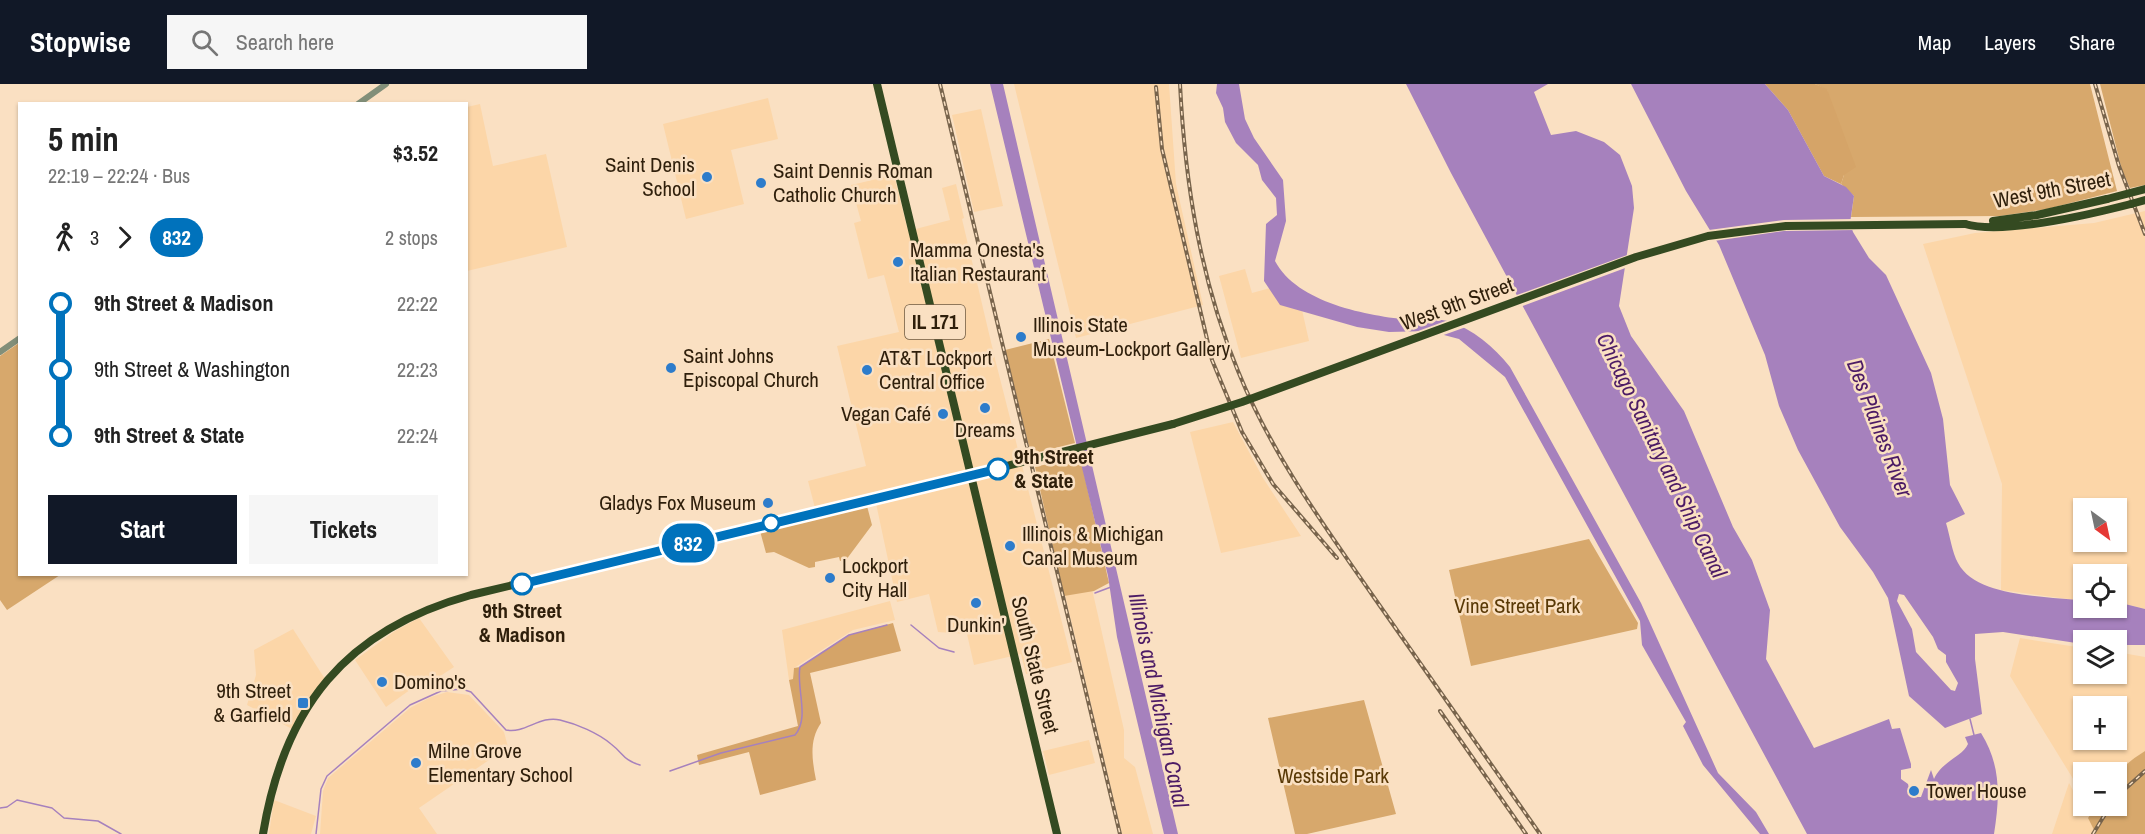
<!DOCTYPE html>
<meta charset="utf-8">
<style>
body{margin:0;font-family:"Archivo Narrow",sans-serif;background:#f6f6f6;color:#222;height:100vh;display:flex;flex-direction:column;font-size:22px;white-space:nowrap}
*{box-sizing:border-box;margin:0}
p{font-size:20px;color:#767676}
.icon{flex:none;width:33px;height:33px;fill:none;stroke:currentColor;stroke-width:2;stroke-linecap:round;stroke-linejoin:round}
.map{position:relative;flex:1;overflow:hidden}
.side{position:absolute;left:18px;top:18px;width:450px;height:474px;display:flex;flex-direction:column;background:#fff;border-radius:0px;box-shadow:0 2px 4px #0004}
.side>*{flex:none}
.badge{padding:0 12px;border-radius:20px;font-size:21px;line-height:39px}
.needle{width:39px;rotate:147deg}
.controls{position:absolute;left:2073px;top:414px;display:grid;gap:12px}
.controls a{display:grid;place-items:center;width:54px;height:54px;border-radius:0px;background:#fff;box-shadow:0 2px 4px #0004;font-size:30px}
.map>.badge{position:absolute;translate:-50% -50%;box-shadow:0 0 0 3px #fff}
.legs{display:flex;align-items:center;gap:9px;height:66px;padding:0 30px;font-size:20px}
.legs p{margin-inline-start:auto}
.summary{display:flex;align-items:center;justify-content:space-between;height:102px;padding:0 30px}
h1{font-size:33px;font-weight:800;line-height:45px}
.action{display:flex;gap:12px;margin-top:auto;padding:12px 30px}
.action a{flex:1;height:69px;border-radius:0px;background:#111827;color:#fff;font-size:24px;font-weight:800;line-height:69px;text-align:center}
.action a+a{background:#f6f6f6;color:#222}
ul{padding:0 30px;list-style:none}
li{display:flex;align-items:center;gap:21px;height:66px;font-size:22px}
li i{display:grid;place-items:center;width:9px;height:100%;margin:0 8px;background:currentColor}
li i::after{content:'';width:15px;height:15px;margin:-8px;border:4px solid;border-radius:50%;background:#fff}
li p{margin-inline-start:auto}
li:first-child i{background:linear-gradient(#0000 50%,currentColor 0)}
li:last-child i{background:linear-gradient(currentColor 50%,#0000 0)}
header{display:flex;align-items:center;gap:36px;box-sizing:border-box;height:84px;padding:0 30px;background:#111827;color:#fff}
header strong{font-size:28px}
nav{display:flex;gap:33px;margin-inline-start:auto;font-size:21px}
.search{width:420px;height:54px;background:#f6f6f6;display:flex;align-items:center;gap:15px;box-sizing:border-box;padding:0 21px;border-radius:0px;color:#767676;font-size:22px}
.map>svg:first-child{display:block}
.built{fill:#fcd6a8;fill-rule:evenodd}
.green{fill:#d7a86c}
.forest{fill:#d5a468}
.water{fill:#a681bd;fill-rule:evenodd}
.pier{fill:#fae0c2}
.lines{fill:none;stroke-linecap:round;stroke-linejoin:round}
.stream{stroke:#a681bd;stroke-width:1.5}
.minor{stroke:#828f79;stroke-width:6}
.major{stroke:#344a21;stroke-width:8}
.rail-casing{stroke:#78644c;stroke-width:4}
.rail{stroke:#fae0c2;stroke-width:1.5;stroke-dasharray:4.5;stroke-linecap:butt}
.major-bridge{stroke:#344a21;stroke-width:8}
.line-1-casing{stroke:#fff;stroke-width:14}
.line-1{stroke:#0072bc;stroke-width:9}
.poi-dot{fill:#2d7ccb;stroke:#fae0c2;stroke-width:2}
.stop-1-dot{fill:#fff;stroke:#0072bc;stroke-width:3}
.labels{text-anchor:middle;stroke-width:5;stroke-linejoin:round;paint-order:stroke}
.shield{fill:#fae0c2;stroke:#6c5942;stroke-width:1.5}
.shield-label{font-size:20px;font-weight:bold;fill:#2f1f0b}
.poi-label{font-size:21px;fill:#2f1f0b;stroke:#fae0c2;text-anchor:start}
.street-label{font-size:21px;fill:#2f1f0b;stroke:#fae0c2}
.stop-label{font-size:21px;font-weight:bold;fill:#2f1f0b;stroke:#fae0c2;text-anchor:start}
.park-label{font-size:21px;fill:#593906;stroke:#fae0c2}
.water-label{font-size:22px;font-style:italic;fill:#4c1b65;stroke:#fae0c2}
</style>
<header>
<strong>Stopwise</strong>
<div class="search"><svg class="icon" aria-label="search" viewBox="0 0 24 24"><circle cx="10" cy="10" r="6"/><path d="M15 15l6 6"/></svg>Search here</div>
<nav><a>Map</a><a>Layers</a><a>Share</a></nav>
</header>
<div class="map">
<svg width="2145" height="750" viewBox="0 0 2145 750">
<rect width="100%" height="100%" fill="#fae0c2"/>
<!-- built -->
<path class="built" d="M1014,0H1169L1176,100L1203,221L1076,254Z
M768,14L778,55L731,66L744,120L686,135L663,40Z
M480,20L493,82L546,70L567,163L467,187V23Z
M981,25L1003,122L974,128L952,31Z
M894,91L908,147L950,136L942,104L956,100L964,134L962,135L995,275L1072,578L1026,590L1021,570L974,581L967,550L938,548L929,510L897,518L874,410L815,424L808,397L866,382L837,262L899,248L884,191L868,195L854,139L861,137L851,101Z
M2145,127V525L2117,518L2116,490H2084L2083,517L2001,506L2002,400L1923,160L1975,149L2094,139ZM2084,424H2116V458H2084Z
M1245,185L1252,209L1278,202L1300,217L1309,257L1241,274L1219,192Z
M1233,338L1263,394L1301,452L1221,469L1190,348Z
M1092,505L1124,646V674L1135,683L1153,750H1122L1065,511Z
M890,517L895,536L853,546L794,584L793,595L789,596L782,546Z
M419,534L454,583L425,602L421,598L386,623L355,576L395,547Z
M293,545L325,595L292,645L247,621L256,591L254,566Z
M2020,554L2083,564L2084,590H2116L2117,568L2145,573V667L2122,683L2117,691L2116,688H2084V721L2075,698L2010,592ZM2084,622H2116V656H2084Z
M447,608L469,611L504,648L508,663L419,724L437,750H320L323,707L328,694L410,624L431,613Z
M1089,656L1095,679L1049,691L1043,667Z
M2069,699L2085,729L2084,722H2096L2088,734L2096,750H2052Z
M274,716L316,732L311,750H269Z"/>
<!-- green -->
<path class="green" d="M1815,0H2090L2117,107L2047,125L2000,132L1851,133L1854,112L1841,100L1844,91L1827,6Z
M2100,0H2145V101L2130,104L2122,86Z
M1049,255L1075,359L1031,370L1005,266Z
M19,259L20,490L60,491L7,526L0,516V272Z
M1080,372L1109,499L1094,507L1064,512L1035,383Z
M867,422L872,441L846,476L840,477L839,473L815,478V483L809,484L774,468L766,469L760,447Z
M1589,455L1638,539L1637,545L1471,582L1449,486Z
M1364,616L1396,730L1307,750H1295L1268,634Z
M2145,667V750H2096L2088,734L2096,722H2116C2116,688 2116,686 2145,667Z"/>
<!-- forest -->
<path class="forest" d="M1765,0H1815L1827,5L1856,83L1844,91L1841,100L1824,92L1788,26Z
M893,539L901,567L810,589L821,639C809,656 812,676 816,696L760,711L749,668L699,681L697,671L798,642L789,596L793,595L794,584L800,583L849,551Z"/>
<!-- water -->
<path class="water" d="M990,0H1003L1178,750H1164L1117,553L1108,492Z
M1217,0H1239L1245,35L1254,54L1283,96L1286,137L1275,177C1297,219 1368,232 1411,236C1422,237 1437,234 1448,237C1473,245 1494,263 1510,283L1641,519L1718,689L1756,728L1769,750H1760L1703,681L1683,642L1686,638L1642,561L1640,537L1505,293L1459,255L1429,247L1389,248L1357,243L1280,221L1264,197L1266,140L1277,131L1276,114L1262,96L1258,81L1236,59L1225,38L1223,24L1216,9Z
M1406,0H1548L1534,8L1551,51L1576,47L1604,58L1620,71L1632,102L1634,124L1619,222L1631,252L1684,327L1733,443L1752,476L1770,526L1766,575L1814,664L1889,635L1892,645L1900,644L1911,680V684L1901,686V695L1908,700L1911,713H1921L1931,686L1934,695C1942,677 1962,673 1968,660L1965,653L1981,649C2001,681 2000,712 1994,750H1807L1451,89Z
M1631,0H1765L1788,26L1824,92L1846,103L1854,112L1850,139L1853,148L1869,174L1886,191L1931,289L1943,335L1950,401L1965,430L1946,439C1950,452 1952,468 1958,479C1976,514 2049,512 2083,517L2084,524H2116L2117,518L2145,525V561H2117L2116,556L2076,559L2003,548L1975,550V575L1982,630L1945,644L1909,612L1888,514L1873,488L1840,443L1798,366L1779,322L1765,271L1719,161L1686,107ZM1899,510L1904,511L1933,553L1938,565L1946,571V578L1958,599L1955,607L1951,606L1916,568L1912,545L1897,517Z"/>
<!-- pier -->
<path class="pier" d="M1854,135L1856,146L1784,147L1714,157L1709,146L1784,136Z
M1630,170L1628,183L1520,223L1514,212Z
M1451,235L1466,243L1438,253L1410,250Z"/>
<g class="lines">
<!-- stream -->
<path class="stream" d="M1095,509L1111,503
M911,541L939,564L954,568
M1970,635L1974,651
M670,687L721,669L795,651C810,634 796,604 800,583L849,551L887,541
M0,724L7,723L17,716L52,724L64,734L98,737L121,750
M316,750L321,705L327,692L410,621L441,607L462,605L471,608L506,646C525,650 540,631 560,636C577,640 598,649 611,660C624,670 623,676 640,681"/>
<!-- minor -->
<path class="minor" d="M358,20L386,0
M0,268L20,254"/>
<!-- major -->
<path class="major" d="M877,0L1057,750
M1993,137L2037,131L2107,115
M1965,140C2003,151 2092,130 2131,120
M263,750C284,623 345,546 471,511L871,416L1173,340"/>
<!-- rail casing -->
<g class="rail-casing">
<path id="rail" d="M940,0L1120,750
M1180,0C1185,99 1200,195 1238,287C1271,369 1323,440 1373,512C1429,591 1484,671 1540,750
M2095,0L2119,82L2145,150
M1156,3L1162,65L1212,276L1242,348L1273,400L1337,474
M1440,627L1526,750
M2116,713L2145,687
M2093,750L2110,722"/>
</g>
<!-- rail -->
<use href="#rail" class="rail"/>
<!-- major-bridge -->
<path class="major-bridge" d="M2107,115L2145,105
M2131,120L2145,116
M1173,340L1242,318L1636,173L1708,152L1786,142L1965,140"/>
</g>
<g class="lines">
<!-- line-1 casing -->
<g class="line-1-casing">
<path id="line-1" d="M522,500L998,385"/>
</g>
<!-- line-1 -->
<use href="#line-1" class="line-1"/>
</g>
<!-- markers -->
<g class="poi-dot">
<circle cx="707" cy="93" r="6"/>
<circle cx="761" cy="99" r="6"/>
<circle cx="898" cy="178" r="6"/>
<circle cx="1021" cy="253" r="6"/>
<circle cx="671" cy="284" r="6"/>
<circle cx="867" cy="286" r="6"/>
<circle cx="985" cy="324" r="6"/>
<circle cx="943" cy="330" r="6"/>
<circle cx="768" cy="419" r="6"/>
<circle cx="1010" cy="462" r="6"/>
<circle cx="830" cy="494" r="6"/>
<circle cx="976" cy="519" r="6"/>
<circle cx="382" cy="598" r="6"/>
<rect x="297" y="613" width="12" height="12" rx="3"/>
<circle cx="416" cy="679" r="6"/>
<circle cx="1914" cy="707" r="6"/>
</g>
<g class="stop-1-dot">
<circle cx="998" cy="385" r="10"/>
<circle cx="771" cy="439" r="8"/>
<circle cx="522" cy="500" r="10"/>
</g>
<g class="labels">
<!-- shield labels -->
<rect class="shield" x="905" y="221" width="60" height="34" rx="4.5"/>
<g class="shield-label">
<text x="935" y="245">IL 171</text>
</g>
<!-- poi labels -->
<g class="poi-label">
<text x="695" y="88" text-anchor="end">Saint Denis<tspan x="695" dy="24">School</tspan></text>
<text x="773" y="94">Saint Dennis Roman<tspan x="773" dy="24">Catholic Church</tspan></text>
<text x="910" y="173">Mamma Onesta's<tspan x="910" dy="24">Italian Restaurant</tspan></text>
<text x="1033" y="248">Illinois State<tspan x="1033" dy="24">Museum-Lockport Gallery</tspan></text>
<text x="683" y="279">Saint Johns<tspan x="683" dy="24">Episcopal Church</tspan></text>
<text x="879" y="281">AT&amp;T Lockport<tspan x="879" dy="24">Central Office</tspan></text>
<text x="931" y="337" text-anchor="end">Vegan Café</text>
<text x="985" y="353" text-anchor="middle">Dreams</text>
<text x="756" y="426" text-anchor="end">Gladys Fox Museum</text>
<text x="1022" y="457">Illinois &amp; Michigan<tspan x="1022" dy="24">Canal Museum</tspan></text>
<text x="842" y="489">Lockport<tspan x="842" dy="24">City Hall</tspan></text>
<text x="976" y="548" text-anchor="middle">Dunkin'</text>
<text x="394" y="605">Domino's</text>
<text x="291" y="614" text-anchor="end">9th Street<tspan x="291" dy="24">&amp; Garfield</tspan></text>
<text x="428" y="674">Milne Grove<tspan x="428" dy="24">Elementary School</tspan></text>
<text x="1926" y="714">Tower House</text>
</g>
<!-- street labels -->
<g class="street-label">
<text transform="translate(2052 106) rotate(-11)" y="7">West 9th Street</text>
<text transform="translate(1457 220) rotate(-20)" y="7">West 9th Street</text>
<text transform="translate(1035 581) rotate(76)" y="7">South State Street</text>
</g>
<!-- stop labels -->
<g class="stop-label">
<text x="1014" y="380">9th Street<tspan x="1014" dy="24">&amp; State</tspan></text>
<text x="522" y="534" text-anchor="middle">9th Street<tspan x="522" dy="24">&amp; Madison</tspan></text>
</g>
<!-- park labels -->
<g class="park-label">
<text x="1517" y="529">Vine Street Park</text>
<text x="1333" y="699">Westside Park</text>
</g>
<!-- water labels -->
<g class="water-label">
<text transform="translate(1880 344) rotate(69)" y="8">Des Plaines River</text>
<text transform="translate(1662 371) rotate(64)" y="8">Chicago Sanitary and Ship Canal</text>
<text transform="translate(1159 616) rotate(78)" y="8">Illinois and Michigan Canal</text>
</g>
</g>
</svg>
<div class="controls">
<a><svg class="needle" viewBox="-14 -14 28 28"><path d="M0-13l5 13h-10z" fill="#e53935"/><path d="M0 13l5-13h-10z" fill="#767676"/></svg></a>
<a><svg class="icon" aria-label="locate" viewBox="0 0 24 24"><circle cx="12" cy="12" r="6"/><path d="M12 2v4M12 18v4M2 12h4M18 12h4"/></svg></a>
<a><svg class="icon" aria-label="layers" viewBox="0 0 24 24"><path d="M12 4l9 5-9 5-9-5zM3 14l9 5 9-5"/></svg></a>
<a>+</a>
<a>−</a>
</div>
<b class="badge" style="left:688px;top:459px;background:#0072bc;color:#fff">832</b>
<section class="side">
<div class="summary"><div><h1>5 min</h1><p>22:19 – 22:24 · Bus</p></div><b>$3.52</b></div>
<div class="legs"><svg class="icon" aria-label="walk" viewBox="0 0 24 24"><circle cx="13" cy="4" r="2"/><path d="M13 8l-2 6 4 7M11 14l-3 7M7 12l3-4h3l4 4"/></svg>3<svg class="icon" aria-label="forward" viewBox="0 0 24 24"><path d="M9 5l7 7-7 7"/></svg><b class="badge" style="background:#0072bc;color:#fff">832</b><p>2 stops</p></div>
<ul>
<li><i style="color:#0072bc"></i><b>9th Street &amp; Madison</b><p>22:22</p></li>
<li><i style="color:#0072bc"></i><span>9th Street &amp; Washington</span><p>22:23</p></li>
<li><i style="color:#0072bc"></i><b>9th Street &amp; State</b><p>22:24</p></li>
</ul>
<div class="action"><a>Start</a><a>Tickets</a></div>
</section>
</div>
